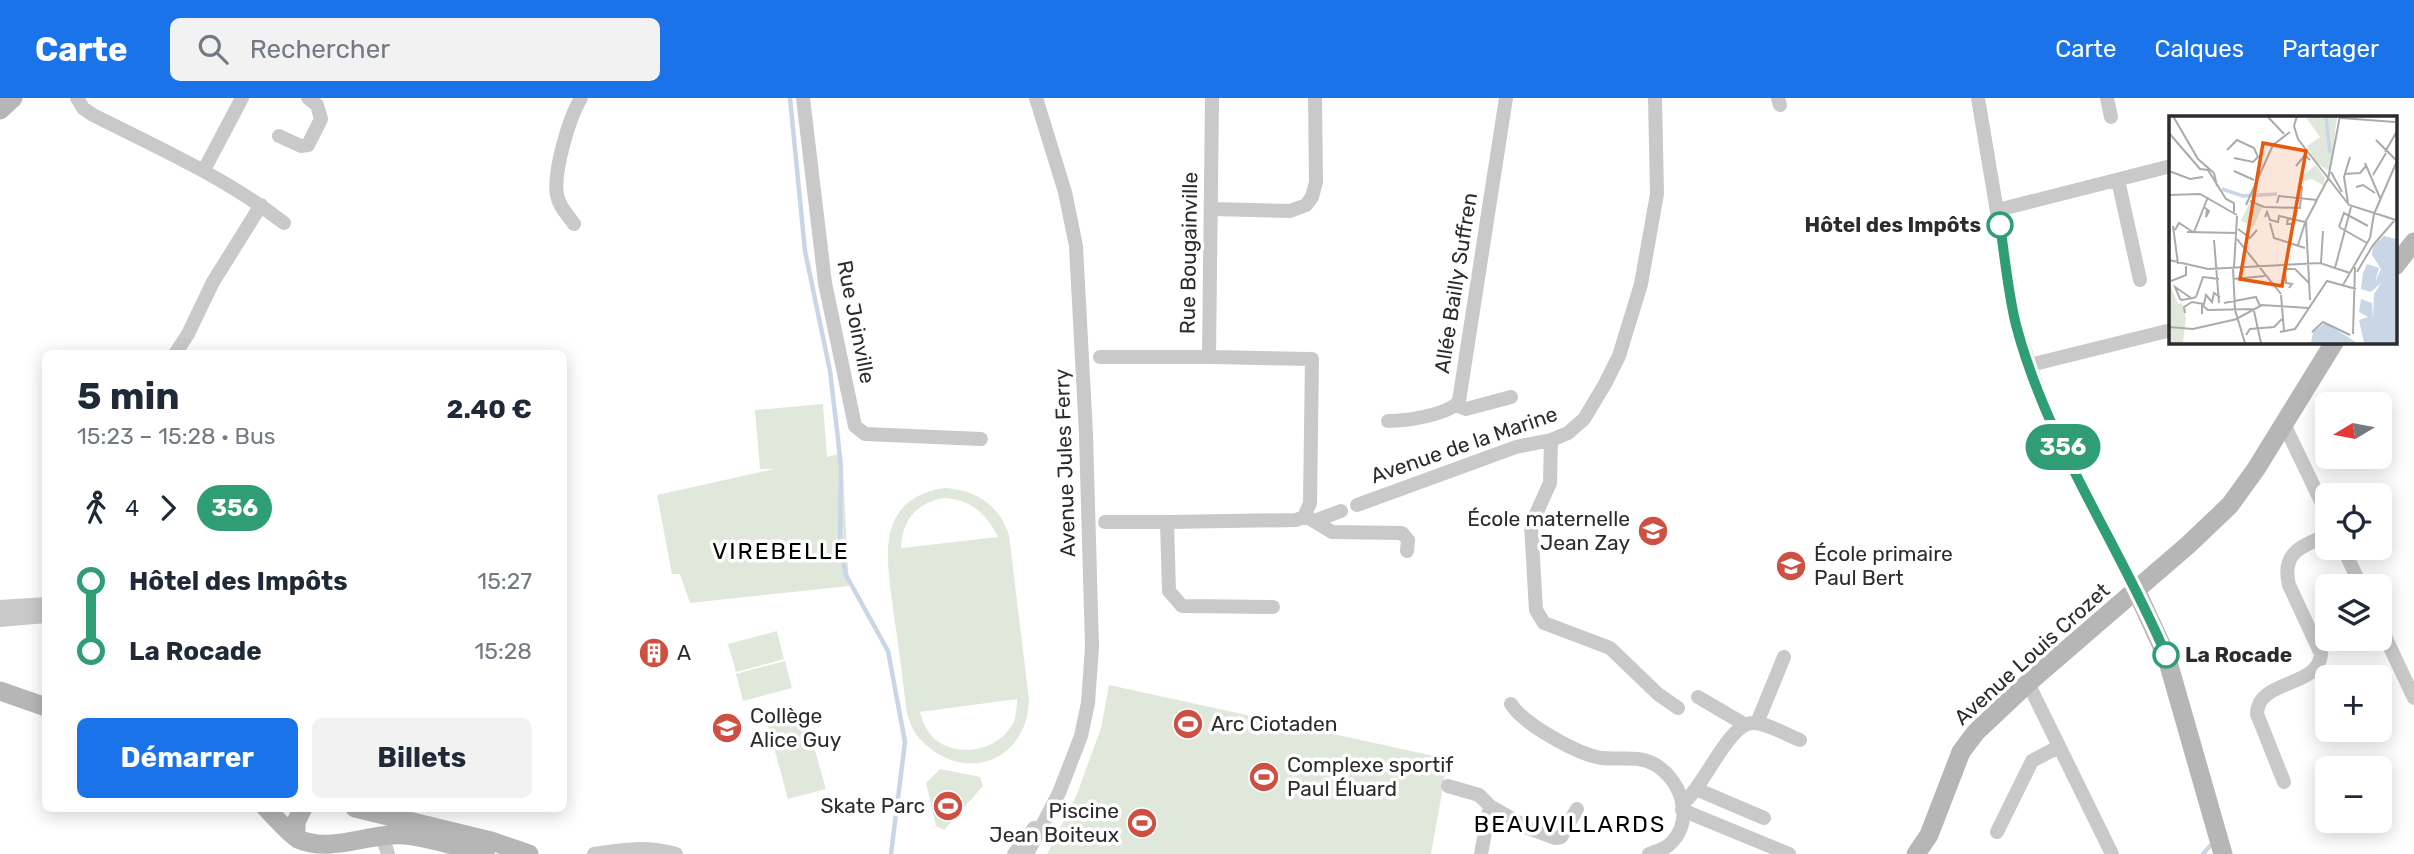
<!DOCTYPE html>
<html lang="fr">
<meta charset="utf-8">
<style>
body{margin:0;font-family:Rubik,sans-serif;background:#f2f2f3;color:#1f2937;height:100vh;display:flex;flex-direction:column;font-size:26px;white-space:nowrap}
*{box-sizing:border-box;margin:0}
p{font-size:23px;color:#747a83}
.icon{flex:none;width:38px;height:38px;fill:none;stroke:currentColor;stroke-width:2;stroke-linecap:round;stroke-linejoin:round}
.map{position:relative;flex:1;overflow:hidden}
.drawer{position:absolute;left:42px;top:252px;width:525px;height:462px;display:flex;flex-direction:column;background:#fff;border-radius:10px;box-shadow:0 4px 18px #0003}
.drawer>*{flex:none}
.badge{padding:0 14px;border-radius:23px;font-size:24px;line-height:46px}
.needle{width:46px;rotate:260deg}
.controls{position:absolute;left:2315px;top:294px;display:grid;gap:14px}
.controls a{display:grid;place-items:center;width:77px;height:77px;border-radius:10px;background:#fff;box-shadow:0 4px 18px #0003;font-size:35px}
.map>.badge{position:absolute;translate:-50% -50%;box-shadow:0 0 0 4px #fff}
.legs{display:flex;align-items:center;gap:10px;height:77px;padding:0 35px;font-size:23px}
.legs p{margin-inline-start:auto}
.summary{display:flex;align-items:center;justify-content:space-between;height:119px;padding:0 35px}
h1{font-size:38px;font-weight:700;line-height:52px}
.primary-button{display:flex;gap:14px;margin-top:auto;padding:14px 35px}
.primary-button a{flex:1;height:80px;border-radius:10px;background:#1a73e8;color:#fff;font-size:28px;font-weight:700;line-height:80px;text-align:center}
.primary-button a+a{background:#f2f2f3;color:#1f2937}
ul{padding:0 35px;list-style:none}
li{display:flex;align-items:center;gap:24px;height:70px;font-size:26px}
li i{display:grid;place-items:center;width:10px;height:100%;margin:0 9px;background:currentColor}
li i::after{content:'';width:18px;height:18px;margin:-9px;border:5px solid;border-radius:50%;background:#fff}
li p{margin-inline-start:auto}
li:first-child i{background:linear-gradient(#0000 50%,currentColor 0)}
li:last-child i{background:linear-gradient(currentColor 50%,#0000 0)}
header{display:flex;align-items:center;gap:42px;box-sizing:border-box;height:98px;padding:0 35px;background:#1a73e8;color:#fff}
header strong{font-size:33px}
nav{display:flex;gap:38px;margin-inline-start:auto;font-size:24px}
.search{width:490px;height:63px;background:#f2f2f3;display:flex;align-items:center;gap:18px;box-sizing:border-box;padding:0 24px;border-radius:10px;color:#747a83;font-size:26px}
.map>svg:first-child{display:block}
.pitch{fill:#e0e8db;fill-rule:evenodd}
.lines{fill:none;stroke-linecap:round;stroke-linejoin:round}
.stream{stroke:#c9d6e6;stroke-width:4.5}
.street{stroke:#c9c9c9;stroke-width:14}
.secondary{stroke:#b6b6b6;stroke-width:19}
.line-1-casing{stroke:#fff;stroke-width:16}
.line-1{stroke:#309e74;stroke-width:10}
.stop-1-dot{fill:#fff;stroke:#309e74;stroke-width:3.5}
.labels{text-anchor:middle;stroke-width:7;stroke-linejoin:round;paint-order:stroke}
.stop-label{font-size:21px;font-weight:bold;fill:#2c2c2c;stroke:#fff;text-anchor:end}
.street-label{font-size:21px;fill:#2c2c2c;stroke:#fff}
.poi-label{font-size:21px;fill:#2c2c2c;stroke:#fff;text-anchor:start}
.neighbourhood-label{font-size:23px;letter-spacing:2px;fill:#000;stroke:#fff}
.inset-river{fill:none;stroke:#c9d6e6;stroke-width:3.5}
.inset-road{fill:none;stroke:#ababab;stroke-width:2}
.view{fill:#e8590c;fill-opacity:0.15;stroke:#e8590c;stroke-width:3.5}
.inset-edge{fill:none;stroke:#2c2c2c;stroke-width:3.5}
</style>
<header>
<strong>Carte</strong>
<div class="search"><svg class="icon" aria-label="search" viewBox="0 0 24 24"><circle cx="10" cy="10" r="6"/><path d="M15 15l6 6"/></svg>Rechercher</div>
<nav><a>Carte</a><a>Calques</a><a>Partager</a></nav>
</header>
<div class="map">
<svg width="2414" height="756" viewBox="0 0 2414 756">
<rect width="100%" height="100%" fill="#fff"/>
<!-- pitch -->
<path class="pitch" d="M823,306L827,359L842,355L849,488L690,505L680,476H672L657,397L774,371H760L755,312Z
M943,390C974,391 999,406 1009,437L1029,602C1027,666 961,687 919,640C913,634 910,624 907,616C903,583 899,551 894,518C888,466 871,403 943,390ZM943,400C970,401 986,415 998,439L901,450C902,423 915,406 943,400ZM1017,601C1017,607 1016,617 1014,623C999,657 944,663 926,630C923,625 922,619 920,614Z
M777,533L784,561L736,574L728,546Z
M785,563L792,590L743,603L736,576Z
M1109,587L1448,661L1431,756H1047L1077,696L1101,630Z
M804,614L826,691L788,701L767,624Z
M940,671L980,679L983,688L944,732L936,728L926,685Z"/>
<g class="lines">
<!-- stream -->
<path class="stream" d="M790,0L805,153L830,273L838,341L841,370L840,448L846,477L888,553L905,644L891,756
M2203,756L2210,748"/>
<!-- street -->
<path class="street" d="M77,0L83,10L93,17C159,50 226,80 284,125
M803,0L825,185L855,328L865,336L981,341
M1212,0L1209,259L1312,261L1310,405L1304,419L1296,422L1167,424L1169,493L1182,508L1273,509
M1778,0L1780,7
M1978,0L2016,227L2043,305L2071,367L2136,492
M2107,0L2111,19
M279,38L301,48L308,47L321,21L317,7L308,0
M204,72L242,0
M2118,82L2140,182
M1211,111L1290,113L1306,107L1312,99L1316,84L1315,0
M1998,112L2171,68
M574,126C568,117 559,109 557,97C553,74 569,20 581,0
M175,256L188,236L213,184L261,107
M1100,259H1209
M2030,267L2171,232
M1456,307L1466,311L1511,299
M1388,323C1405,323 1449,317 1459,303L1506,0
M2284,326L2328,418
M1551,342L1550,385L1531,427L1536,512L1544,525L1610,550L1658,596L1678,610
M1357,407L1516,349L1551,342L1568,335L1584,321L1605,286L1619,258L1641,186L1657,96L1655,0
M1310,421L1314,423L1341,413
M1314,423L1332,434L1402,435L1408,442L1407,453
M1105,424H1167
M2343,450L2361,488
M0,509L46,506
M0,522L46,518
M2380,528L2414,600
M2028,585L2112,756
M1698,599L1744,626
M1511,606C1523,626 1579,657 1602,660C1620,662 1637,657 1654,666C1680,680 1695,720 1672,744C1666,751 1657,753 1649,756
M1757,625L1784,559
M2284,684L2257,616C2257,581 2319,590 2321,556L2289,487C2281,454 2302,448 2328,437
M1448,688L1479,697L1490,708L1528,730L1555,740L1561,739L1577,711
M1696,691L1764,720
M1682,706C1703,691 1729,624 1753,625C1768,625 1786,637 1800,642
M1682,712L1789,756
M1997,734L2032,663L2058,649
M382,738L388,756
M594,756C623,751 648,748 676,756
M1014,756L1034,730
M1027,756L1059,695L1081,638L1088,605L1092,549L1086,336L1076,148L1065,94L1036,0
M1481,756L1490,708"/>
<!-- secondary -->
<path class="secondary" d="M0,12L13,0
M2395,168L2414,144
M2136,492L2166,557L2223,756
M0,593L46,609
M266,710C276,720 286,733 298,741C331,756 370,734 405,737C430,739 460,750 485,756
M355,710L491,743L529,756
M296,739V724L303,710
M1916,756L1929,737L1961,654L1976,634L2028,585L2188,447L2230,407L2256,371L2335,243"/>
</g>
<g class="lines">
<!-- line-1 casing -->
<g class="line-1-casing">
<path id="line-1" d="M2000,127C2005,160 2008,195 2016,227C2047,345 2119,446 2166,557"/>
</g>
<!-- line-1 -->
<use href="#line-1" class="line-1"/>
</g>
<!-- icons -->
<defs>
<g id="school-disc" transform="scale(1.575)"><circle r="9.5" fill="#ce5043" stroke="#fff"/><path d="M0-5L7-2L0 1L-7-2ZM-4 1L0 2.5L4 1V4Q0 6-4 4Z" fill="#fff"/></g>
<g id="building-disc" transform="scale(1.575)"><circle r="9.5" fill="#ce5043" stroke="#fff"/><path d="M-4-6H4V6H1V3H-1V6H-4ZM-2.5-4.3h1.7v1.8h-1.7ZM.8-4.3h1.7v1.8H.8ZM-2.5-1h1.7V.8h-1.7ZM.8-1h1.7V.8H.8Z" fill="#fff"/></g>
<g id="stadium-disc" transform="scale(1.575)"><circle r="9.5" fill="#ce5043" stroke="#fff"/><path d="M0-5a6.5 5 0 1 0 0 10a6.5 5 0 1 0 0-10ZM-3.5-1.8h7v3.6h-7Z" fill="#fff"/></g>
</defs>
<g fill-rule="evenodd">
<use href="#school-disc" x="1653" y="433"/>
<use href="#school-disc" x="1791" y="468"/>
<use href="#building-disc" x="654" y="555"/>
<use href="#stadium-disc" x="1188" y="626"/>
<use href="#school-disc" x="727" y="630"/>
<use href="#stadium-disc" x="1264" y="679"/>
<use href="#stadium-disc" x="948" y="708"/>
<use href="#stadium-disc" x="1142" y="725"/>
</g>
<!-- markers -->
<g class="stop-1-dot">
<circle cx="2000" cy="127" r="12"/>
<circle cx="2166" cy="557" r="12"/>
</g>
<g class="labels">
<!-- stop labels -->
<g class="stop-label">
<text x="1981" y="134">Hôtel des Impôts</text>
<text x="2185" y="564" text-anchor="start">La Rocade</text>
</g>
<!-- street labels -->
<g class="street-label">
<text transform="translate(1189 155) rotate(-89)" y="7">Rue Bougainville</text>
<text transform="translate(1456 185) rotate(-81)" y="7">Allée Bailly Suffren</text>
<text transform="translate(856 224) rotate(79)" y="7">Rue Joinville</text>
<text transform="translate(1464 347) rotate(-19)" y="7">Avenue de la Marine</text>
<text transform="translate(1065 365) rotate(-92)" y="7">Avenue Jules Ferry</text>
<text transform="translate(2032 556) rotate(-42)" y="7">Avenue Louis Crozet</text>
</g>
<!-- poi labels -->
<g class="poi-label">
<text x="1630" y="428" text-anchor="end">École maternelle<tspan x="1630" dy="24">Jean Zay</tspan></text>
<text x="1814" y="463">École primaire<tspan x="1814" dy="24">Paul Bert</tspan></text>
<text x="677" y="562">A</text>
<text x="750" y="625">Collège<tspan x="750" dy="24">Alice Guy</tspan></text>
<text x="1211" y="633">Arc Ciotaden</text>
<text x="1287" y="674">Complexe sportif<tspan x="1287" dy="24">Paul Éluard</tspan></text>
<text x="925" y="715" text-anchor="end">Skate Parc</text>
<text x="1119" y="720" text-anchor="end">Piscine<tspan x="1119" dy="24">Jean Boiteux</tspan></text>
</g>
<!-- neighbourhood labels -->
<g class="neighbourhood-label">
<text x="781" y="461">VIREBELLE</text>
<text x="1570" y="734">BEAUVILLARDS</text>
</g>
</g>
<!-- overview -->
<g transform="translate(2169 18)">
<rect width="228" height="228" fill="#fff"/>
<path d="M1,169L9,188L13,187L17,202L14,227H0Z" fill="#e0e8db"/>
<path d="M136,0L168,1L161,56L147,46L138,30L151,21ZM147,49L156,62L155,70L143,63L135,65V70L132,60Z" fill="#e0e8db"/>
<path d="M81,86L93,91L85,110L72,105Z" fill="#e0e8db"/>
<path d="M215,120L227,123V227H195L190,204L199,201L190,196L192,183L203,187L204,204L205,178L212,167L202,176L192,173L194,157L198,148L210,152L206,166L212,153L203,139L204,130ZM156,207L179,221L188,227H142L144,216Z" fill="#c9d6e6"/>
<path class="inset-river" d="M157,0L161,37M53,73L74,80L108,78"/>
<path class="inset-road" d="M4,0L29,43L45,57L48,70M98,0L115,18M128,0L125,10L129,23L180,89L227,104M172,2L226,6M0,17L31,53L39,54L57,83L65,87V96M207,24L228,45M58,34L68,24L85,32L89,41L84,46L65,42M216,36L228,15M196,47L211,82M127,50L136,39L141,44M0,55L21,63L34,61M65,55L85,64M162,56L173,76M175,58L191,57L197,50M204,59L217,37M159,63L171,0M187,71L194,69L206,77M0,79L31,78L68,99M81,85L95,91L131,92L133,70M108,87L110,80L148,84M146,87L159,63M179,87L175,61L181,41M77,89L104,29L121,16M35,91L40,95L37,101L38,93M205,98L228,45M96,101L98,96L101,104L109,106L110,100L136,106M119,102L118,108H125L128,94M101,107L105,122L136,132M4,110L9,148M170,111L175,97L199,110M170,111L198,127M69,113L81,122L88,114M6,114L10,107L24,116M18,116L68,117M25,116L39,81M68,123L112,178M45,124L50,187M129,129L136,107M0,144L39,153L151,147L181,157M152,147L154,115M64,152L66,194L76,227M65,152L68,100M166,152L182,91M115,153H126L140,167M116,153L117,167L123,168L120,172M188,156L204,129L225,105M64,163L96,160M2,165L17,159V150M174,169L201,122L205,98M112,179L115,215M27,181L34,161L50,163M22,182L6,171L11,183L13,184L24,182L27,181M141,184L137,105L148,84M55,187L87,181L91,190M85,195L92,227M16,197L15,191L23,186L35,188L37,179L43,186L45,177L51,181M33,198V189L39,194L86,193M69,202L93,189L139,192M0,211L24,213L68,203M111,216L126,213L158,165L187,173M143,216L154,206L181,219M184,218L186,151M77,219L81,213L105,211L113,203"/>
<path class="view" d="M94,27L137,35L113,170L71,163Z"/>
<rect width="228" height="228" class="inset-edge"/>
</g>
</svg>
<div class="controls">
<a><svg class="needle" viewBox="-14 -14 28 28"><path d="M0-13l5 13h-10z" fill="#e53935"/><path d="M0 13l5-13h-10z" fill="#747a83"/></svg></a>
<a><svg class="icon" aria-label="locate" viewBox="0 0 24 24"><circle cx="12" cy="12" r="6"/><path d="M12 2v4M12 18v4M2 12h4M18 12h4"/></svg></a>
<a><svg class="icon" aria-label="layers" viewBox="0 0 24 24"><path d="M12 4l9 5-9 5-9-5zM3 14l9 5 9-5"/></svg></a>
<a>+</a>
<a>−</a>
</div>
<b class="badge" style="left:2063px;top:349px;background:#309e74;color:#fff">356</b>
<section class="drawer">
<div class="summary"><div><h1>5 min</h1><p>15:23 – 15:28 · Bus</p></div><b>2.40 €</b></div>
<div class="legs"><svg class="icon" aria-label="walk" viewBox="0 0 24 24"><circle cx="13" cy="4" r="2"/><path d="M13 8l-2 6 4 7M11 14l-3 7M7 12l3-4h3l4 4"/></svg>4<svg class="icon" aria-label="forward" viewBox="0 0 24 24"><path d="M9 5l7 7-7 7"/></svg><b class="badge" style="background:#309e74;color:#fff">356</b></div>
<ul>
<li><i style="color:#309e74"></i><b>Hôtel des Impôts</b><p>15:27</p></li>
<li><i style="color:#309e74"></i><b>La Rocade</b><p>15:28</p></li>
</ul>
<div class="primary-button"><a>Démarrer</a><a>Billets</a></div>
</section>
</div>
